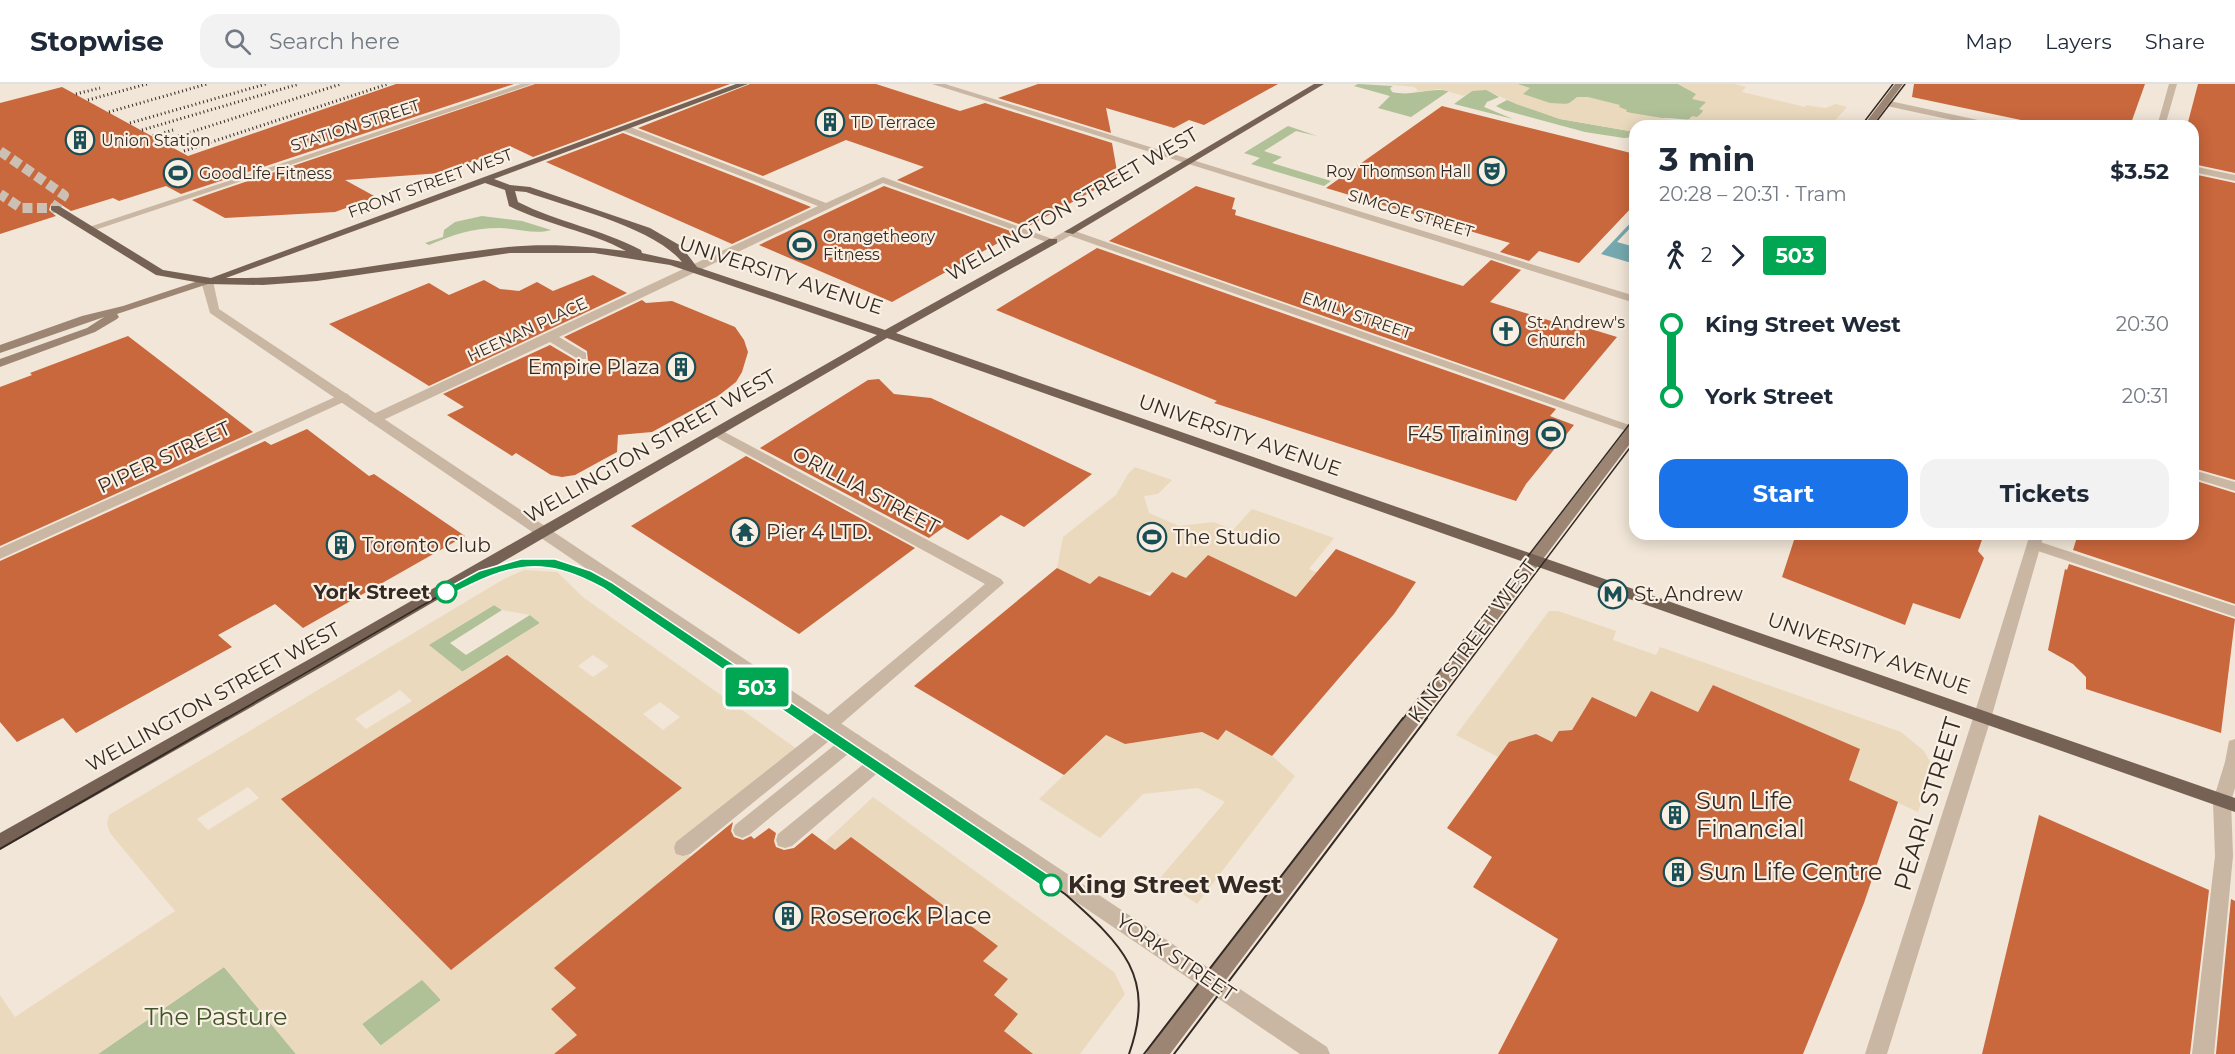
<!DOCTYPE html>
<meta charset="utf-8">
<style>
body{margin:0;font-family:Montserrat,sans-serif;background:#f2f2f3;color:#1f2937;height:100vh;display:flex;flex-direction:column;font-size:22px;white-space:nowrap}
*{box-sizing:border-box;margin:0}
p{font-size:20px;color:#747a83}
.icon{flex:none;width:33px;height:33px;fill:none;stroke:currentColor;stroke-width:2;stroke-linecap:round;stroke-linejoin:round}
.map{position:relative;flex:1;overflow:hidden}
.drawer{position:absolute;left:1629px;top:36px;width:570px;height:420px;display:flex;flex-direction:column;background:#fff;border-radius:18px;box-shadow:0 3px 15px #0003}
.drawer>*{flex:none}
.badge{padding:0 12px;border-radius:4px;font-size:21px;line-height:39px}
.map>.badge{position:absolute;translate:-50% -50%;box-shadow:0 0 0 3px #fff}
.legs{display:flex;align-items:center;gap:9px;height:66px;padding:0 30px;font-size:20px}
.legs p{margin-inline-start:auto}
.overview{display:flex;align-items:center;justify-content:space-between;height:102px;padding:0 30px}
h1{font-size:33px;font-weight:700;line-height:45px}
.cta{display:flex;gap:12px;margin-top:auto;padding:12px 30px}
.cta a{flex:1;height:69px;border-radius:18px;background:#1a73e8;color:#fff;font-size:24px;font-weight:700;line-height:69px;text-align:center}
.cta a+a{background:#f2f2f3;color:#1f2937}
ul{padding:0 30px;list-style:none}
li{display:flex;align-items:center;gap:21px;height:72px;font-size:22px}
li i{display:grid;place-items:center;width:9px;height:100%;margin:0 8px;background:currentColor}
li i::after{content:'';width:15px;height:15px;margin:-8px;border:4px solid;border-radius:50%;background:#fff}
li p{margin-inline-start:auto}
li:first-child i{background:linear-gradient(#0000 50%,currentColor 0)}
li:last-child i{background:linear-gradient(currentColor 50%,#0000 0)}
header{display:flex;align-items:center;gap:36px;box-sizing:border-box;height:84px;padding:0 30px;background:#fff;border-bottom:2px solid #e0e1e3}
header strong{font-size:28px}
nav{display:flex;gap:33px;margin-inline-start:auto;font-size:21px}
.search{width:420px;height:54px;background:#f2f2f3;display:flex;align-items:center;gap:15px;box-sizing:border-box;padding:0 21px;border-radius:18px;color:#747a83;font-size:22px}
.map>svg:first-child{display:block}
.green{fill:#b0c097}
.plaza{fill:#ead9bd;fill-rule:evenodd}
.water{fill:#75a9af}
.building{fill:#c9673d}
.lines{fill:none;stroke-linecap:round;stroke-linejoin:round}
.primary-tunnel{stroke:#cbc0b3;stroke-width:10;stroke-dasharray:10 4.5;stroke-linecap:butt}
.service{fill:#c9b6a3;fill-rule:evenodd}
.minor{fill:#c9b6a3;fill-rule:evenodd}
.tertiary{fill:#c9b6a3;fill-rule:evenodd}
.secondary{fill:#9d8574;fill-rule:evenodd}
.primary{fill:#766255;fill-rule:evenodd}
.tram-far1{stroke:#342a25;stroke-width:1.5}
.tram{stroke:#342a25;stroke-width:2}
.rail{stroke:#342a25;stroke-width:3;stroke-dasharray:1 3;stroke-linecap:butt}
.line-1{fill:#00a651;stroke:#fff;stroke-width:1.5}
.stop-1-dot{fill:#fff;stroke:#00a651;stroke-width:3}
.labels{text-anchor:middle;stroke-width:4.5;stroke-linejoin:round;paint-order:stroke}
.far-poi-label{font-size:16px;fill:#342a25;stroke:#f9f0e3;text-anchor:start}
.far-street-label{font-size:16px;fill:#342a25;stroke:#f9f0e3}
.street-label{font-size:20px;fill:#342a25;stroke:#f9f0e3}
.poi-label{font-size:20px;fill:#342a25;stroke:#f9f0e3;text-anchor:start}
.stop-label{font-size:20px;font-weight:bold;fill:#342a25;stroke:#f9f0e3;text-anchor:end}
.near-poi-label{font-size:24px;fill:#342a25;stroke:#f9f0e3;text-anchor:start}
.near-street-label{font-size:24px;fill:#342a25;stroke:#f9f0e3}
.near-stop-label{font-size:24px;font-weight:bold;fill:#342a25;stroke:#f9f0e3;text-anchor:start}
.near-park-label{font-size:24px;fill:#415328;stroke:#f9f0e3}
</style>
<header>
<strong>Stopwise</strong>
<div class="search"><svg class="icon" aria-label="search" viewBox="0 0 24 24"><circle cx="10" cy="10" r="6"/><path d="M15 15l6 6"/></svg>Search here</div>
<nav><a>Map</a><a>Layers</a><a>Share</a></nav>
</header>
<div class="map">
<svg width="2235" height="970" viewBox="0 0 2235 970">
<rect width="100%" height="100%" fill="#f1e6d7"/>
<!-- green -->
<path class="green" d="M1358,0L1393,2L1390,4L1392,8C1412,13 1430,3 1449,7L1411,33L1378,24L1390,12L1354,2Z
M1517,0H1678L1697,10L1693,14L1707,18C1699,43 1685,34 1666,34C1654,34 1639,33 1627,28C1614,23 1602,17 1588,15C1580,15 1573,19 1565,20C1551,22 1535,16 1522,10L1529,4Z
M1478,5L1487,6L1499,13L1487,18L1484,23L1513,35L1454,20L1472,7Z
M1507,16L1560,35L1635,48V53L1624,54L1585,48L1504,26L1496,22Z
M1288,42L1317,52L1296,47L1264,67L1282,73L1272,79L1331,97L1324,102L1251,80L1260,74L1244,69Z
M482,132L522,137L551,146C534,151 516,144 499,144C472,144 452,151 429,161L425,159L443,153L444,146L455,138Z
M494,521L502,526L450,559L466,571L530,531L540,539L462,588L428,561Z
M224,883L296,970H98Z
M422,895L441,916L381,962L362,940Z"/>
<!-- plaza -->
<path class="plaza" d="M1385,0H1517L1530,4L1523,10L1550,19L1568,20L1577,13H1588L1620,21L1619,23L1627,26L1626,28L1680,37H1687L1692,32L1697,33L1704,27L1699,25L1706,18L1692,15L1696,10L1678,0H1735L1746,3L1742,8L1805,23L1806,21L1825,24L1836,20L1847,23L1830,42H1793L1778,37H1768L1767,42H1635V48L1560,35L1516,20L1486,6L1472,7L1464,12L1440,5L1415,8L1418,6L1414,3Z
M1135,383L1172,396L1158,410L1144,412L1149,429L1179,442L1214,438L1233,446L1252,425L1334,454L1309,485L1395,526L1375,551L1208,471L1186,494L1172,488L1154,507L1142,509L1099,492L1090,500L1057,484L1063,453L1116,411L1128,390Z
M524,486L557,488L584,514L797,665L777,678L677,759L691,773L555,884L576,904L552,925L577,951L559,966L563,970H296L224,883L98,970H0V911L15,933L175,827L110,749L107,740L109,731L504,495ZM494,521L502,526L530,531L540,539L463,588L429,561ZM593,571L609,582L593,593L578,582ZM400,606L412,617L366,645L355,635ZM660,618L680,633L663,646L643,630ZM248,703L259,714L208,746L197,735ZM422,896L441,916L380,962L362,940Z
M1549,527H1558L1616,547L1613,556L1656,571L1660,563L1901,648L1924,667L1933,683L1918,728L1849,696L1860,665L1713,601L1698,628L1651,607L1636,633L1592,613L1572,646L1559,647L1552,658L1536,650L1509,658L1498,673L1456,651Z
M1226,646L1272,672L1295,692L1197,820L1160,794L1225,718L1198,704L1143,710L1100,754L1039,715L1106,651L1125,660L1202,648L1218,655Z
M873,713L1114,888L1125,910L1080,970H1030L1004,947L1018,930L994,911L1008,895L983,877L997,862L851,753L835,766L825,758Z"/>
<!-- water -->
<path class="water" d="M1635,134V139L1617,158L1635,163V180L1601,170Z"/>
<!-- building -->
<path class="building" d="M396,0H514L181,110L166,102L119,117L113,114L71,127L60,120H51L49,126L56,132L0,150V19L62,3L188,72Z
M535,0H730L533,73L512,63L441,89L345,96L376,113L335,128L225,134L192,116Z
M750,0H876L960,27L985,19L1112,59L1118,93L1027,143L897,96L924,83L846,56L763,92L638,44Z
M1038,0H1278L1204,41L1189,36L1174,44L1106,24L1111,49L998,14Z
M1914,0H2145L2130,42H2049L1912,13Z
M2198,0H2235V89L2193,80V42H2187Z
M1442,22L1635,70V120L1579,179L1539,167L1529,177L1500,168L1510,159L1326,104Z
M623,49L749,98L811,123L732,160L546,78Z
M2193,90L2235,99V396L2193,384Z
M884,102L1016,149L892,218L759,161Z
M1196,102L1235,114L1232,125L1236,126L1235,131L1463,202L1491,176L1521,186L1490,218L1577,245L1581,242L1617,253L1564,316L1109,157Z
M1097,164L1556,325L1550,332L1574,341L1526,400L1516,417L1214,319L1217,317L996,226Z
M593,191L627,209L429,302L329,240L429,199L449,211L484,196L500,205L519,207L537,198L553,207Z
M642,216L646,219L672,217L735,243L744,256L748,268L742,288L736,298L718,312L652,348L618,351L617,368L575,391L562,393L551,391L516,369L512,372L447,331L464,323L443,310L550,261L577,277H588L587,267L564,253Z
M128,252L253,348L0,462V303L32,291L30,289Z
M879,295L894,310L931,314L1092,390L1024,443L1001,431L968,456L944,443L929,454L760,364L868,296Z
M307,345L369,392L374,390L465,452L303,544L275,520L218,551L232,563L76,649L63,634L17,658L0,638V477L265,357L271,361Z
M746,372L915,464L799,550L631,442Z
M2193,396L2235,409V520L2073,466L2078,450H2193Z
M1796,450H1984L1978,467L1984,474L1960,535L1913,519L1905,541L1782,493Z
M1336,465L1416,498L1394,530L1272,672L1226,646L1218,656L1202,648L1125,660L1106,651L1064,691L914,602L1057,484L1090,500L1099,492L1150,512L1172,488L1186,494L1208,471L1296,513Z
M2069,480L2235,535L2221,649L2086,605V593L2073,580L2048,566L2065,485L2067,486Z
M507,571L682,704L451,886L281,715Z
M1713,601L1860,665L1849,696L1898,718L1864,819L1803,970H1498L1558,855L1473,803L1492,773L1447,744L1509,658L1536,650L1552,658L1559,647L1572,646L1592,613L1636,633L1651,607L1698,628Z
M2039,731L2209,806L2190,970H1982Z
M733,738L731,747L734,753L743,756L751,752L754,755L769,744L776,749L774,757L776,763L784,766L794,764L812,749L835,766L851,753L998,862L983,877L1008,895L994,911L1018,930L1004,947L1033,970H554L577,951L551,925L576,904L554,884Z
M2231,815L2235,817V970H2216Z"/>
<g class="lines">
<!-- primary-tunnel -->
<path class="primary-tunnel" d="M0,67L64,111L55,124H21L0,110"/>
<!-- service -->
<path class="service" d="M624,43H630L826,119L883,93L1058,157L1049,159L883,99L559,253L586,269V275H578L550,258L379,338H369L368,335L369,332L818,122L624,47Z
M717,344L1001,495L1004,499L841,640L843,643L840,648L690,770L683,772L676,770L674,764L676,758L822,643L820,640L823,635L985,500L712,351L710,348Z
M2034,456L2235,522V533L2029,464L2027,461Z
M853,649L859,651L862,656L859,661L749,751L742,754L735,751L733,746L735,741L847,651Z
M2235,655V704L2231,717L2233,772L2214,970H2192L2215,772L2213,717L2225,678L2229,657Z
M882,668L888,670L891,675L888,680L792,762L785,764L778,762L776,756L778,750L876,670Z"/>
<!-- minor -->
<path class="minor" d="M521,0H533L92,147L83,145Z
M2169,0H2177L2165,42H2157Z
M1885,16L1992,39L1996,42H1980L1882,21L1881,19Z
M2193,82L2235,91V97L2193,88Z
M1069,145L1635,343V350L1065,150L1064,148Z
M344,309L348,310L350,313L348,316L0,475V464Z
M2030,450H2044L1992,631L1887,970H1865L1974,631Z"/>
<!-- tertiary -->
<path class="tertiary" d="M932,0H945L1635,212V219Z
M1069,145L1074,148L1073,150L1057,159L1048,157Z
M207,194L213,197L219,225L1327,963L1330,970H1300L210,229L201,197Z
M2193,386L2235,398V407L2193,394Z"/>
<!-- secondary -->
<path class="secondary" d="M1895,0H1903L1872,42H1863Z
M207,194L213,197L211,199L117,230L119,233L117,235L95,248L0,283V275L87,244L104,233L0,269V261L82,232L123,222Z
M1635,340V353L1170,970H1146L1149,963L1630,341Z"/>
<!-- primary -->
<path class="primary" d="M736,0H748L494,95L510,101L530,103L650,144L681,162L697,183L885,246L1049,155H1057V159L896,249L2235,714V728L887,254L327,580L0,766V749L315,572L877,251L670,181L594,169H510L317,197L263,201L207,200L156,191L51,126V122H59L163,186L211,194ZM485,99L505,106L509,122C547,141 589,147 626,167C588,162 546,159 508,163C413,173 321,196 226,194ZM515,107L526,108C568,123 655,144 682,178L642,169L641,166C601,145 557,138 518,118Z
M1314,0H1324L1073,150L1064,148Z"/>
<!-- tram-far1 -->
<path class="tram-far1" d="M1861,42L1893,0
M1873,42L1905,0
M224,636L463,498L502,483L535,478L552,480L587,491L607,501L807,636
M1402,636L1635,333
M1425,636L1635,357"/>
<!-- tram -->
<path class="tram" d="M804,634L1065,810C1121,860 1157,891 1129,970
M0,765L227,634
M1144,970L1403,634
M1174,970L1427,634"/>
<!-- rail -->
<path class="rail" d="M76,10L100,4
M88,16L147,0
M109,28L207,0
M130,39L266,0
M142,46L299,0
M153,52L173,46
M163,57L341,0
M184,67L388,0"/>
</g>
<!-- line-1 -->
<path class="line-1" d="M521,475H555L591,487L611,498L1056,796L1059,801L1056,805L1051,807L1046,805L603,504C541,470 510,480 450,511L446,512L440,508L479,487Z"/>
<!-- icons -->
<defs>
<g id="building-ring" transform="scale(1.5)"><circle r="9.5" fill="#f9f0e3" stroke="#1a4f56" stroke-width="1.5"/><path d="M-4-6H4V6H1V3H-1V6H-4ZM-2.5-4.3h1.7v1.8h-1.7ZM.8-4.3h1.7v1.8H.8ZM-2.5-1h1.7V.8h-1.7ZM.8-1h1.7V.8H.8Z" fill="#1a4f56"/></g>
<g id="theatre-ring" transform="scale(1.5)"><circle r="9.5" fill="#f9f0e3" stroke="#1a4f56" stroke-width="1.5"/><path d="M-5-5.5Q0-4 5-5.5V0Q5 5 0 6Q-5 5-5 0ZM-3.3-2.5H-1v1.5H-3.3ZM1-2.5H3.3v1.5H1ZM-2.8 1Q0 5.5 2.8 1Z" fill="#1a4f56"/></g>
<g id="stadium-ring" transform="scale(1.5)"><circle r="9.5" fill="#f9f0e3" stroke="#1a4f56" stroke-width="1.5"/><path d="M0-5a6.5 5 0 1 0 0 10a6.5 5 0 1 0 0-10ZM-3.5-1.8h7v3.6h-7Z" fill="#1a4f56"/></g>
<g id="church-ring" transform="scale(1.5)"><circle r="9.5" fill="#f9f0e3" stroke="#1a4f56" stroke-width="1.5"/><path d="M-1.2-6h2.4v3.5h3.3v2.4h-3.3V6h-2.4V-.1h-3.3v-2.4h3.3Z" fill="#1a4f56"/></g>
<g id="temple-ring" transform="scale(1.5)"><circle r="9.5" fill="#f9f0e3" stroke="#1a4f56" stroke-width="1.5"/><path d="M0-6L5-2H3V0L6.5 2.5H4V6H1.5V3h-3V6H-4V2.5H-6.5L-3 0V-2H-5Z" fill="#1a4f56"/></g>
<g id="metro-ring" transform="scale(1.5)"><circle r="9.5" fill="#f9f0e3" stroke="#1a4f56" stroke-width="1.5"/><path d="M-5.5 5V-5H-3L0 0L3-5H5.5V5H3V-.5L0 4L-3-.5V5Z" fill="#1a4f56"/></g>
</defs>
<g fill-rule="evenodd">
<use href="#building-ring" x="830" y="38"/>
<use href="#building-ring" x="80" y="56"/>
<use href="#theatre-ring" x="1492" y="87"/>
<use href="#stadium-ring" x="178" y="89"/>
<use href="#stadium-ring" x="802" y="161"/>
<use href="#church-ring" x="1506" y="247"/>
<use href="#building-ring" x="681" y="283"/>
<use href="#stadium-ring" x="1551" y="350"/>
<use href="#temple-ring" x="745" y="448"/>
<use href="#stadium-ring" x="1152" y="453"/>
<use href="#building-ring" x="341" y="461"/>
<use href="#metro-ring" x="1613" y="510"/>
<use href="#building-ring" x="1675" y="731"/>
<use href="#building-ring" x="1678" y="788"/>
<use href="#building-ring" x="788" y="832"/>
</g>
<!-- markers -->
<g class="stop-1-dot">
<circle cx="446" cy="508" r="10"/>
<circle cx="1051" cy="801" r="10"/>
</g>
<g class="labels">
<!-- far-poi labels -->
<g class="far-poi-label">
<text x="851" y="44">TD Terrace</text>
<text x="101" y="62">Union Station</text>
<text x="1471" y="93" text-anchor="end">Roy Thomson Hall</text>
<text x="199" y="95">GoodLife Fitness</text>
<text x="823" y="158">Orangetheory<tspan x="823" dy="18">Fitness</tspan></text>
<text x="1527" y="244">St. Andrew's<tspan x="1527" dy="18">Church</tspan></text>
</g>
<!-- far-street labels -->
<g class="far-street-label">
<text transform="translate(355 41) rotate(-18)" y="6">STATION STREET</text>
<text transform="translate(430 99) rotate(-20)" y="6">FRONT STREET WEST</text>
<text transform="translate(1411 129) rotate(17)" y="6">SIMCOE STREET</text>
<text transform="translate(1357 231) rotate(19)" y="6">EMILY STREET</text>
<text transform="translate(527 245) rotate(-25)" y="6">HEENAN PLACE</text>
</g>
<!-- street labels -->
<g class="street-label">
<text transform="translate(1072 120) rotate(-30)" y="7">WELLINGTON STREET WEST</text>
<text transform="translate(781 191) rotate(18)" y="7">UNIVERSITY AVENUE</text>
<text transform="translate(1240 351) rotate(19)" y="7">UNIVERSITY AVENUE</text>
<text transform="translate(650 362) rotate(-30)" y="7">WELLINGTON STREET WEST</text>
<text transform="translate(164 373) rotate(-25)" y="7">PIPER STREET</text>
<text transform="translate(866 406) rotate(28)" y="7">ORILLIA STREET</text>
<text transform="translate(1472 557) rotate(-53)" y="7">KING STREET WEST</text>
<text transform="translate(1869 569) rotate(19)" y="7">UNIVERSITY AVENUE</text>
<text transform="translate(213 613) rotate(-29)" y="7">WELLINGTON STREET WEST</text>
<text transform="translate(1176 873) rotate(34)" y="7">YORK STREET</text>
</g>
<!-- poi labels -->
<g class="poi-label">
<text x="660" y="290" text-anchor="end">Empire Plaza</text>
<text x="1530" y="357" text-anchor="end">F45 Training</text>
<text x="766" y="455">Pier 4 LTD.</text>
<text x="1173" y="460">The Studio</text>
<text x="362" y="468">Toronto Club</text>
<text x="1634" y="517">St. Andrew</text>
</g>
<!-- stop labels -->
<g class="stop-label">
<text x="430" y="515">York Street</text>
</g>
<!-- near-poi labels -->
<g class="near-poi-label">
<text x="1696" y="725">Sun Life<tspan x="1696" dy="28">Financial</tspan></text>
<text x="1699" y="796">Sun Life Centre</text>
<text x="809" y="840">Roserock Place</text>
</g>
<!-- near-street labels -->
<g class="near-street-label">
<text transform="translate(1928 720) rotate(-73)" y="8">PEARL STREET</text>
</g>
<!-- near-stop labels -->
<g class="near-stop-label">
<text x="1068" y="809">King Street West</text>
</g>
<!-- near-park labels -->
<g class="near-park-label">
<text x="216" y="941">The Pasture</text>
</g>
</g>
</svg>
<b class="badge" style="left:757px;top:603px;background:#00a651;color:#fff">503</b>
<section class="drawer">
<div class="overview"><div><h1>3 min</h1><p>20:28 – 20:31 · Tram</p></div><b>$3.52</b></div>
<div class="legs"><svg class="icon" aria-label="walk" viewBox="0 0 24 24"><circle cx="13" cy="4" r="2"/><path d="M13 8l-2 6 4 7M11 14l-3 7M7 12l3-4h3l4 4"/></svg>2<svg class="icon" aria-label="forward" viewBox="0 0 24 24"><path d="M9 5l7 7-7 7"/></svg><b class="badge" style="background:#00a651;color:#fff">503</b></div>
<ul>
<li><i style="color:#00a651"></i><b>King Street West</b><p>20:30</p></li>
<li><i style="color:#00a651"></i><b>York Street</b><p>20:31</p></li>
</ul>
<div class="cta"><a>Start</a><a>Tickets</a></div>
</section>
</div>
